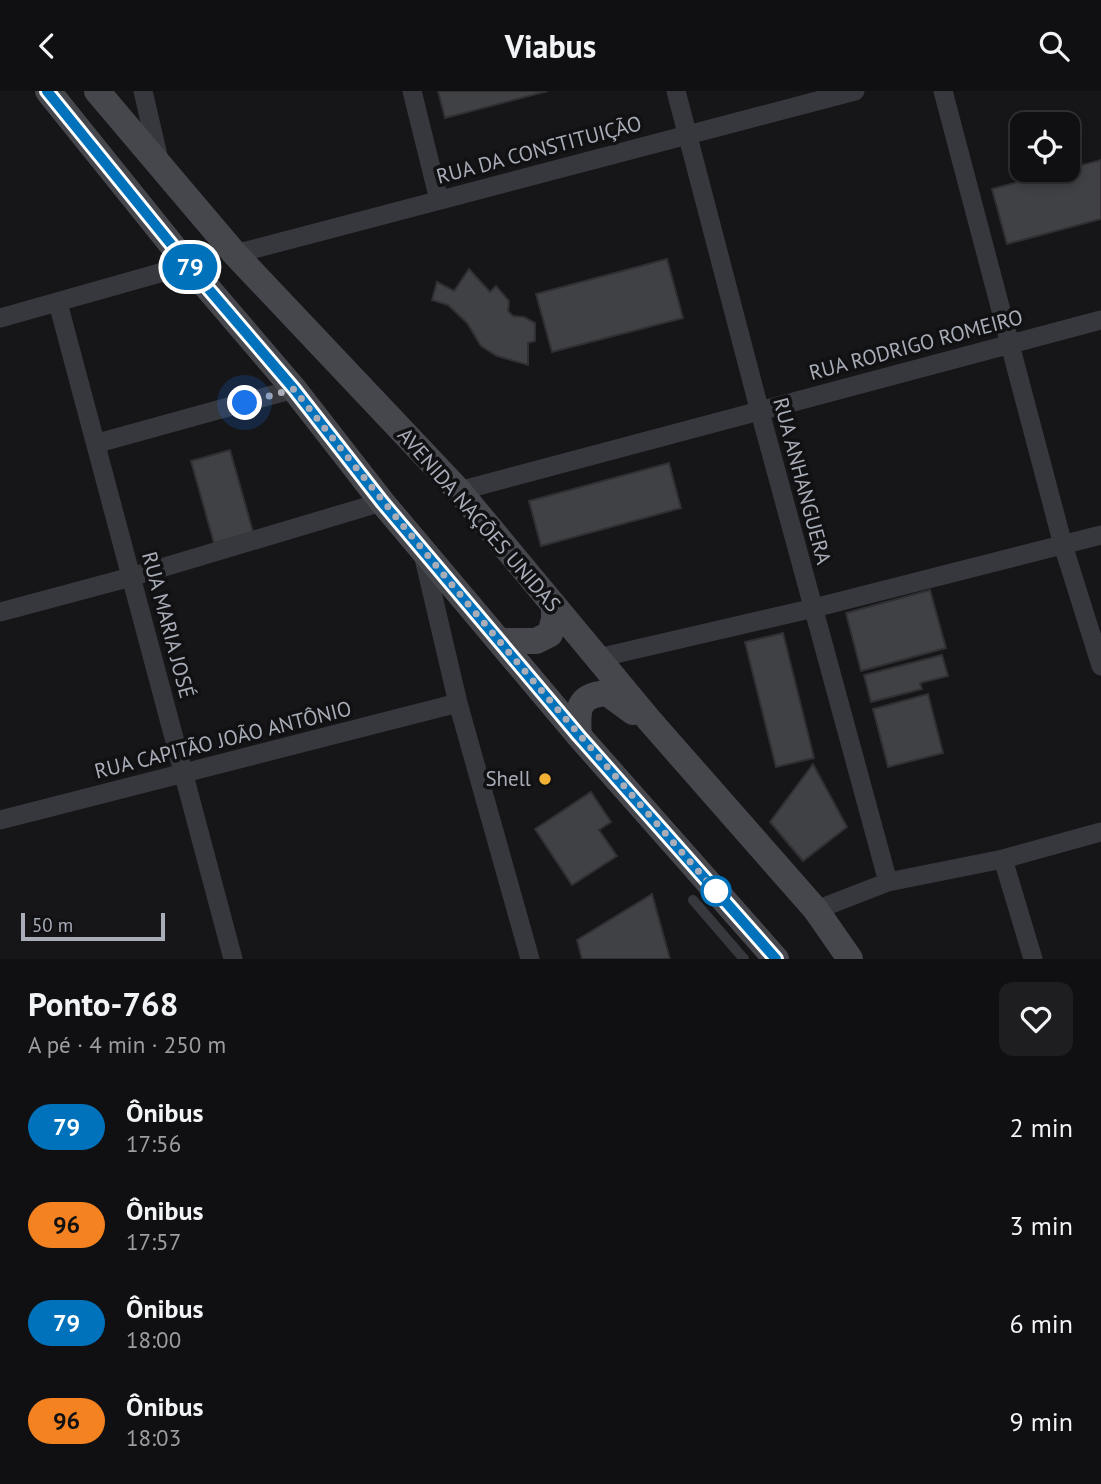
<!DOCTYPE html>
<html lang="pt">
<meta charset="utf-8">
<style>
body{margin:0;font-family:"PT Sans",sans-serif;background:#1e1e20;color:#f1f3f6;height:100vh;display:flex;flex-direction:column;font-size:26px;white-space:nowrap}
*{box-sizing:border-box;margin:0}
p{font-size:23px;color:#9c9d9f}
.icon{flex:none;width:38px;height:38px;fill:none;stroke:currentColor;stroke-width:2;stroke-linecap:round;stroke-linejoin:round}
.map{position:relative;height:868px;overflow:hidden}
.sheet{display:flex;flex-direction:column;background:#101012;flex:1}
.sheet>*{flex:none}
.badge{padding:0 14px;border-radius:23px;font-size:24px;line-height:46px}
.buttons{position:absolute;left:1010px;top:21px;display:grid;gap:14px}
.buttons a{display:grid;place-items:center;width:70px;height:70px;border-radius:14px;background:#101012;box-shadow:0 4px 10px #0003,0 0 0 2px #303032;font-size:35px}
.scale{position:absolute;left:21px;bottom:18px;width:144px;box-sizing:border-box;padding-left:7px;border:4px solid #a8adb8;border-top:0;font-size:19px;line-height:24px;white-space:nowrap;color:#a8adb8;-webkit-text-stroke:5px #111113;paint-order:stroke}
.you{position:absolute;width:35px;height:35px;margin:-18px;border:5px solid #fff;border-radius:50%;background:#1a73e8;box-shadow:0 0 0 10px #1a73e833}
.map>.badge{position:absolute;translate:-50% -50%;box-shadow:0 0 0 4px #fff}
.round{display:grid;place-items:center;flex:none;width:74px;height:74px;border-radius:14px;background:#1e1e20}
.head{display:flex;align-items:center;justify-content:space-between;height:119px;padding:0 28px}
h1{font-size:33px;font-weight:600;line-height:52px}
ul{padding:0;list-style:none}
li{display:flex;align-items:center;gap:21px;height:98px;padding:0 28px}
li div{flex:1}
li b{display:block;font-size:26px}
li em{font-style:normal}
li .badge{min-width:77px;font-weight:700;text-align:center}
header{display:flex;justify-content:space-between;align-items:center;height:91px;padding:0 28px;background:#101012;font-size:32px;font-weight:600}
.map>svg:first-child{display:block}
.building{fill:#404145;stroke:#303034;stroke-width:2}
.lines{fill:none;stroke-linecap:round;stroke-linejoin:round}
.lane{stroke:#37383d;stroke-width:10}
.street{stroke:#37383d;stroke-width:19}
.secondary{stroke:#45474d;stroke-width:26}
.line-casing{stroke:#fff;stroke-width:16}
.line{stroke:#0072bc;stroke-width:10}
.walk{stroke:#a8adb8;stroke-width:7;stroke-dasharray:0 12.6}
.poi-dot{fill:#f2b134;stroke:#111113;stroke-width:2.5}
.stop-dot{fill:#fff;stroke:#0072bc;stroke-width:3.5}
.labels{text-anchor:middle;stroke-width:7;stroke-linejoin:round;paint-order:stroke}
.street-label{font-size:21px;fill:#a8adb8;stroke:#111113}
.poi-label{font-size:21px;fill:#a8adb8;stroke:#111113;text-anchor:end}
</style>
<header><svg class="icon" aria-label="back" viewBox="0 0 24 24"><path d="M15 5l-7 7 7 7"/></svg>Viabus<svg class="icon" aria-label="search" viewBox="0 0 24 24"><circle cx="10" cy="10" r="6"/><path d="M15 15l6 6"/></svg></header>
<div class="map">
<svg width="1101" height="868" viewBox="0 0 1101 868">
<rect width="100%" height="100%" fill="#161618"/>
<!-- building -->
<path class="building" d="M438,0H548L445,27Z
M1101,69V128L1007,153L992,98Z
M667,168L683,227L552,261L536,203Z
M469,178L490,201L496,195L509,210L508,220L513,225L524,226L535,232V250L528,252V274L497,265L481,255L467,232L448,214L432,209L437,191L454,200Z
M230,359L253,441L214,452L191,370Z
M669,372L681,417L541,455L529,410Z
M930,499L946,557L861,580L846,522Z
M783,542L814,667L776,676L745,551Z
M942,564L948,585L920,592L922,598L871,611L864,584Z
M928,603L943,662L888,676L873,618Z
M813,673L847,736L803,770L770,731Z
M591,701L611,731L599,739L617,765L572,794L535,738Z
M652,803L670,868H582L577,849Z"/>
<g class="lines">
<!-- lane -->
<path class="lane" d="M693,809L744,868"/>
<!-- street -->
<path class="street" d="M143,0L160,73
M412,0L439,109
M676,0L760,321L888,791
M943,0L1063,454L1101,575
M235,163L855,0
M58,212L233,868
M0,227L188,174
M98,352L294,298
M459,400L1101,229
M423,463L458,612L530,868
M0,521L131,486L382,411
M598,567L814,517L1101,444
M0,729L458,612
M1003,768L1033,868
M816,819L888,791L1003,768L1101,741"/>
<!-- secondary -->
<path class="secondary" d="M48,0L188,174L294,298L382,411L579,645L776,868
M97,0L235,163L459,400L650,630L816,819L850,868
M501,550H536L550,543L554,528V515
M579,645C577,619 577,604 607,602L633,621"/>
</g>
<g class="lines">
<!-- line casing -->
<g class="line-casing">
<path id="line" d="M47,0L188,174L294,298L382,411L579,645L776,868"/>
</g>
<!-- line -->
<use href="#line" class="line"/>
<!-- walk -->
<path class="walk" d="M245,312L294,298C430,473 576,641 722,807L716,800"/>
</g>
<!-- markers -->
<circle class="poi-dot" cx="545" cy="688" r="7"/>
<circle class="stop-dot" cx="716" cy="800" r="14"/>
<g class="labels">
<!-- street labels -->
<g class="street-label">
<text transform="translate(539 59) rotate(-15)" y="7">RUA DA CONSTITUIÇÃO</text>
<text transform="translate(916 254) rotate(-15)" y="7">RUA RODRIGO ROMEIRO</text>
<text transform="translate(802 390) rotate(75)" y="7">RUA ANHANGUERA</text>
<text transform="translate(479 429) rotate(49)" y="7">AVENIDA NAÇÕES UNIDAS</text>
<text transform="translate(168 534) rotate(75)" y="7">RUA MARIA JOSÉ</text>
<text transform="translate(223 649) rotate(-14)" y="7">RUA CAPITÃO JOÃO ANTÔNIO</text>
</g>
<!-- poi labels -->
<g class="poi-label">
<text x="531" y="695">Shell</text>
</g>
</g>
</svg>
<div class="buttons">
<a><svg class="icon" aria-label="locate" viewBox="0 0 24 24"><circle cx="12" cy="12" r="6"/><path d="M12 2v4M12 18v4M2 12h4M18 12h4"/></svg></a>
</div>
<div class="scale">50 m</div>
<div class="you" style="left:245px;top:312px"></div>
<b class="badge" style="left:190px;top:176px;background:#0072bc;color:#fff">79</b>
</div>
<section class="sheet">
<div class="head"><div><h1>Ponto-768</h1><p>A pé · 4 min · 250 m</p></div><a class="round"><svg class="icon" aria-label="heart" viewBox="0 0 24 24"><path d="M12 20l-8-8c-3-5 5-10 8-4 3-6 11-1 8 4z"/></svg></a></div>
<ul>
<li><span class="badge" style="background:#0072bc;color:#fff">79</span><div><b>Ônibus</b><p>17:56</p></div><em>2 min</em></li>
<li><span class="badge" style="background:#f58220;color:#111">96</span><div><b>Ônibus</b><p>17:57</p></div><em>3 min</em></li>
<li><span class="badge" style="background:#0072bc;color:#fff">79</span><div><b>Ônibus</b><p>18:00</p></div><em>6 min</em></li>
<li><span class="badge" style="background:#f58220;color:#111">96</span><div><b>Ônibus</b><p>18:03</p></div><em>9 min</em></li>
</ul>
</section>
